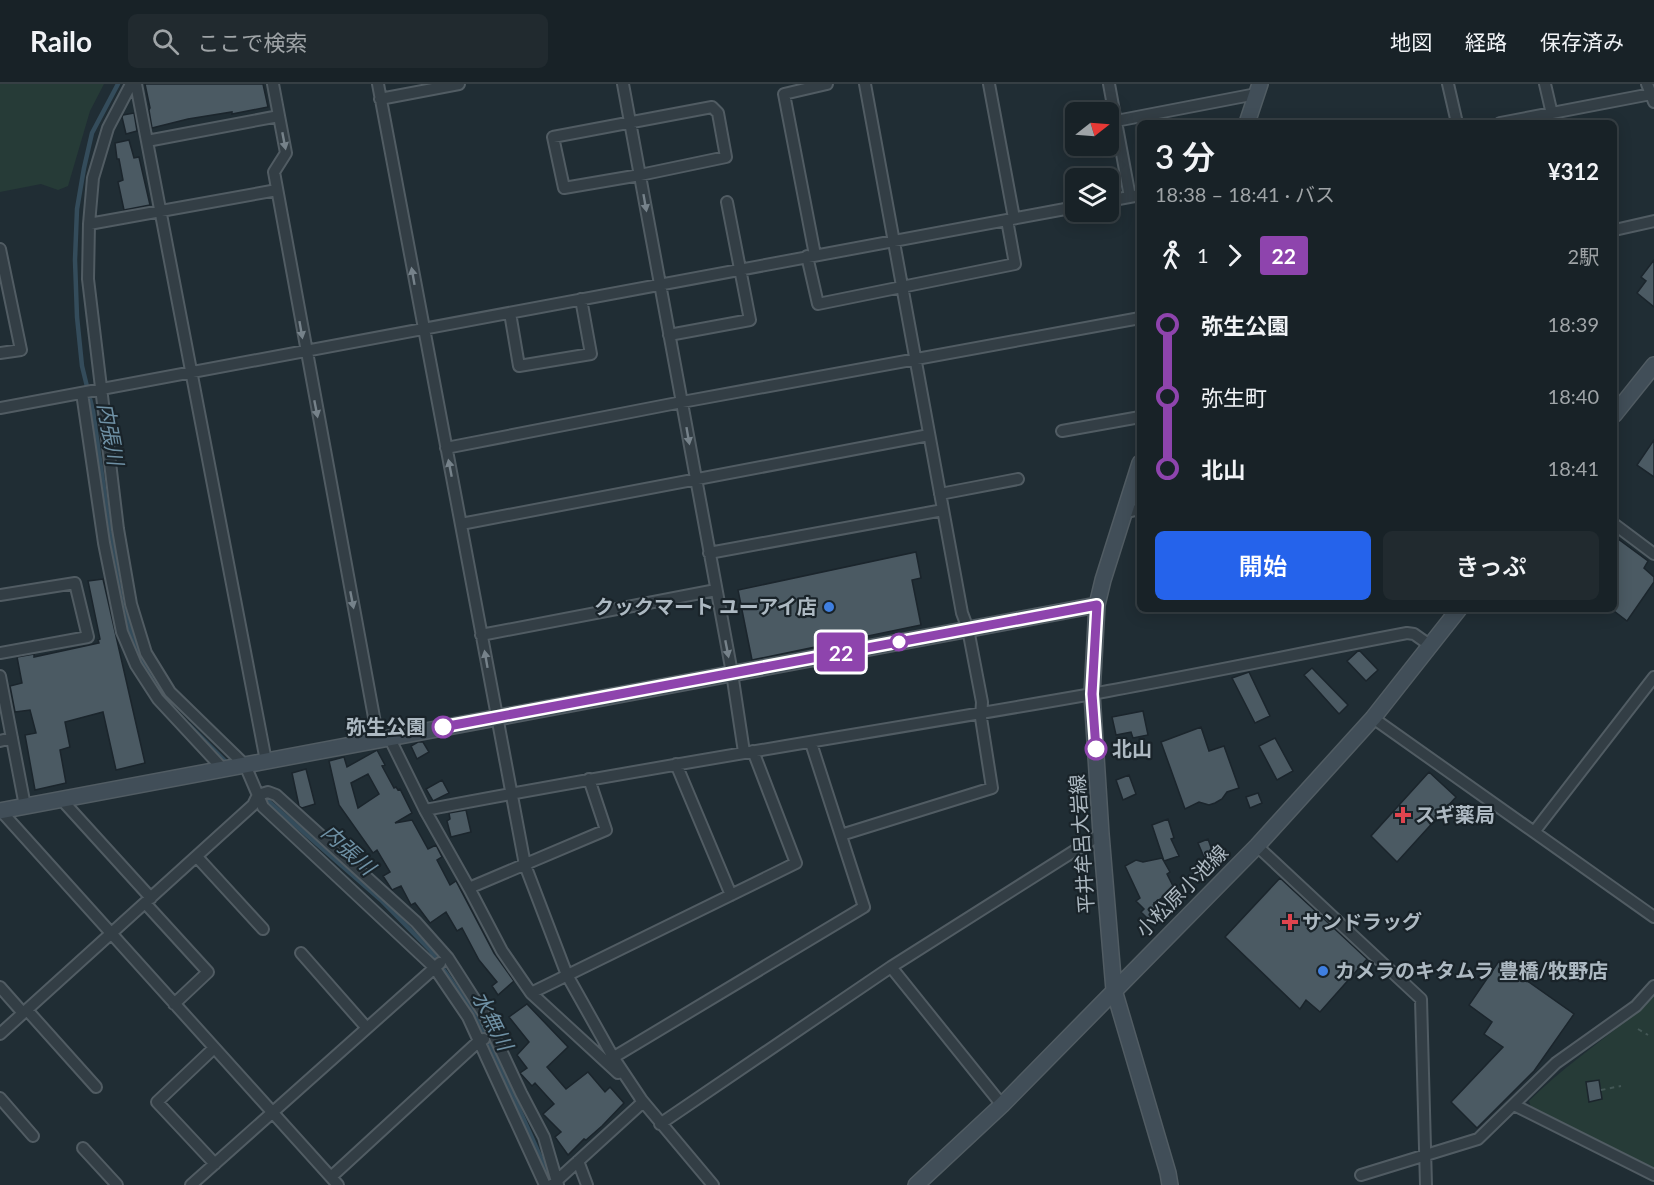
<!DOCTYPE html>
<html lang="ja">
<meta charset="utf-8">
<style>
body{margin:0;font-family:Lato,"Noto Sans JP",sans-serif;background:#212a2f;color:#f1f3f6;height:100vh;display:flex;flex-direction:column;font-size:22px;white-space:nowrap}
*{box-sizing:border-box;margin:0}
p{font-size:20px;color:#9fa4a7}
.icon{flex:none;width:33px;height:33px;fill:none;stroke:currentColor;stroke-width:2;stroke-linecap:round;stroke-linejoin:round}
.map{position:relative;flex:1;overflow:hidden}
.details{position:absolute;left:1137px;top:36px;width:480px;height:492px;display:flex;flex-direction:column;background:#182227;border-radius:9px;box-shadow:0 3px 15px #0003,0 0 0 2px #363f44}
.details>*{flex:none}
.badge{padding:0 12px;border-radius:4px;font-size:21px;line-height:39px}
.needle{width:39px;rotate:73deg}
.tools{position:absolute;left:1065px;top:18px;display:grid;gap:12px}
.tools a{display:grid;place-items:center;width:54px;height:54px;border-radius:9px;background:#182227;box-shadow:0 3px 15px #0003,0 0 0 2px #363f44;font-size:30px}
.map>.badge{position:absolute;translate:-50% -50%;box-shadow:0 0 0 3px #fff}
.legs{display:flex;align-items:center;gap:9px;height:66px;padding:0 18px;font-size:20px}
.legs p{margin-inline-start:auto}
.overview{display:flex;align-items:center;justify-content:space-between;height:102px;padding:0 18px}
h1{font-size:33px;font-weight:600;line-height:45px}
.primary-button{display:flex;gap:12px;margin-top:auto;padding:12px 18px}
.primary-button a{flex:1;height:69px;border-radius:9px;background:#2563eb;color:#fff;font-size:24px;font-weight:600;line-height:69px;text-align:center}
.primary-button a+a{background:#212a2f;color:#f1f3f6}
ul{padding:0 18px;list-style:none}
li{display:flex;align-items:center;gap:21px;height:72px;font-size:22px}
li i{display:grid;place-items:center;width:9px;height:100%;margin:0 8px;background:currentColor}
li i::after{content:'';width:15px;height:15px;margin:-8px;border:4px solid;border-radius:50%;background:#182227}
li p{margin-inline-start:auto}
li:first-child i{background:linear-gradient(#0000 50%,currentColor 0)}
li:last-child i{background:linear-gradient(currentColor 50%,#0000 0)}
header{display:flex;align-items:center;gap:36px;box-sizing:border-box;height:84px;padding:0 30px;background:#182227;border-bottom:2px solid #363f44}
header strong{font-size:28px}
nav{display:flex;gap:33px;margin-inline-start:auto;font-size:21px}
.search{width:420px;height:54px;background:#212a2f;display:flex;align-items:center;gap:15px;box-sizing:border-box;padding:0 21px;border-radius:9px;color:#9fa4a7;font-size:22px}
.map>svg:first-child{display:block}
.green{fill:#263b37}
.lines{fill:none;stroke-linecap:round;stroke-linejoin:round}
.stream{stroke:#344c5b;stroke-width:4.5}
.building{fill:#4b5a63;stroke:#1b252c;stroke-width:1.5;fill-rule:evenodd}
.street-casing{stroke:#515c63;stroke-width:14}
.secondary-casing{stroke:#515c63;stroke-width:18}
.path{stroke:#435755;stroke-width:2;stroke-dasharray:4.5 4.5;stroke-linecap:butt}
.street{stroke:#333e45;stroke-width:10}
.secondary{stroke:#414e58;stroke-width:15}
.oneway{fill:#76828a}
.line-1-casing{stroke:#fff;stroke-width:14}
.line-1{stroke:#8e44ad;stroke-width:9}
.shop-dot{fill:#3f7fe0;stroke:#192329;stroke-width:2}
.stop-1-dot{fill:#fff;stroke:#8e44ad;stroke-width:3}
.health-dot{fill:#e0444e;stroke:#192329;stroke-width:2}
.labels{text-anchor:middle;stroke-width:4.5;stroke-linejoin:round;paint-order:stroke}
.poi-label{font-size:20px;font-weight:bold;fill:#adb9c2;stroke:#192329;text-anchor:start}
.stop-label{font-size:20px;font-weight:bold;fill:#adb9c2;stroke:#192329;text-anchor:end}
.street-label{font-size:20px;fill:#adb9c2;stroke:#192329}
.water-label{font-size:21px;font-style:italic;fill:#6f91a5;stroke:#192329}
</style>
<header>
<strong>Railo</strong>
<div class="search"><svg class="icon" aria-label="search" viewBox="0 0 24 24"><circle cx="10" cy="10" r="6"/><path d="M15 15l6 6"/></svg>ここで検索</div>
<nav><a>地図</a><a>経路</a><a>保存済み</a></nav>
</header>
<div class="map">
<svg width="1654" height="1101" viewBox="0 0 1654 1101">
<rect width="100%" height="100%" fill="#202d34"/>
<!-- green -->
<path class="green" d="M0,0H104L90,27L68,102L58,106L41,100L0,108Z
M1654,912V1084L1531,1023L1529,1017C1568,978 1615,949 1654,912Z"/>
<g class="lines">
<!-- stream -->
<path class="stream" d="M118,0L92,49L84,84L77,125L75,176L77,233L82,282L93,327L110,448L122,521L141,577L155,602L169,620
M189,641L225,677
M267,716L381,816L430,866L469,922L493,966L548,1090"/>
</g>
<!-- building -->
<path class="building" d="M145,0H263L268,23L232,30V28L188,35L152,44L149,26L150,24Z
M134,29L137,47L126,50L122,33L123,31Z
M129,56L134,74L139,73L150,121L124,126L118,98L123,96L119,75H117L115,59Z
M1654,176V223L1637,209L1646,197L1641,193Z
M1654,356V393L1637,381Z
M1614,452L1648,477L1644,484L1654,493V498L1627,537L1614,527Z
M916,468L921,494L912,496L921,541L752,576L738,506Z
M103,495L145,679L116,686L103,628L65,638L70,663L60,666L66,699L35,706L25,651L36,649L30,626L15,628L10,602L22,599L17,573L34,570V573L99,559L98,556L100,555L88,497Z
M1359,566L1378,586L1366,597L1347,577Z
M1312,584L1348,621L1339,630L1304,591Z
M1249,588L1270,632L1255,639L1232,594Z
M1143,627L1148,651L1133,654L1131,648L1116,651L1112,633Z
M1201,643L1209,667L1224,662L1239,704L1227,708L1222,715L1215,719L1209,721L1199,718L1185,725L1161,658Z
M1275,654L1293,687L1277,696L1259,662Z
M418,658H423L429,668L417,675L411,662Z
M377,666L385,681L382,682L394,704L396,703L398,706L400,705L412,729L395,739L412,736L428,765L436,761L442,773L437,776L450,801L456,797L494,869L514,897L498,911L492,902L497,898L479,876L462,844L457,847L446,828L430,839L415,819L411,821L401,802L392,806L383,792L390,788L377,766L373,769L339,721L329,677L344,673L347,683ZM368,690L379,710L358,724L351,699Z
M306,685L315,720L302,724L299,722L292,689Z
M1429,688L1456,713L1397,778L1371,752Z
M1129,691L1136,710L1123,716L1116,696Z
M442,696L449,709L433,717L426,705Z
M1258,709L1262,719L1250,724L1246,713Z
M466,726L471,748L451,753L447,737L450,735L449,729Z
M1168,735L1174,754L1171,755L1179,772L1164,777L1152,741Z
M1208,755L1213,769L1204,773L1198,759Z
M1162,774L1170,788L1167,790L1175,806L1154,819L1160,825L1149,836L1141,828L1144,825L1136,817L1140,814L1125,782L1136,776L1143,778Z
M1280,794L1367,875L1320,928L1306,916L1300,925L1225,853Z
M1499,877L1574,930L1534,987L1477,1044L1451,1018L1503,963L1484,950L1492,938L1469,921Z
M527,920L568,963L547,983L566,1005L588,988L605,1008L610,1003L624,1019L602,1042L586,1056L584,1055L568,1071L555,1053L561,1048L543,1030L554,1020L535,999L532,1002L520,989L527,984L517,971L529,958L509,933Z
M1599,996L1602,1015L1589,1018L1586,998Z"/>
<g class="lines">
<!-- street casing -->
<g class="street-casing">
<path id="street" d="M131,0L108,44L93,94L89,140L88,195L118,445L131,520L146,569L170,608L245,681L263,723L434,883L468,933L545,1101
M136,0L266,677
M273,0L286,69L274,88L378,655
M378,0L525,781L567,891L613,973L643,1018L552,1101
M623,0L732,589L744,668
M989,0L1014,134
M1109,0L1130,113
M1448,0L1457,39
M1545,0L1552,30
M1647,0L1654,18
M380,15L459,0
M712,23L718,29L726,73L640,91L564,104L553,53Z
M1116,37L1256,10
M1500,39L1651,10
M147,57L279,32
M1108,117L1140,111
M89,140L277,106
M1619,145L1654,137
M0,165L21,266L0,269
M815,171L784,10L827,0
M807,172L818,220L1015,180L1007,136
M510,229L519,282L591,270L581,215
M669,251L750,236L727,118
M82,309L104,459L122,548L136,581L158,615L223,685
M0,324L1076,123
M1062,347L1140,333
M446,364L682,318L1140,234
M940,410L1018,395
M1123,429L1140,425
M461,440L929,351
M1614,440L1654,470
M709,469L943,426
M0,511L75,499L88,553L0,569
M481,551L716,506
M0,592L25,722
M1373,634L1654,833
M389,653L425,726L469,804L502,867L531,909L618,989
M0,657L12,654
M676,680L731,811
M61,715L151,814
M425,726C647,683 870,649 1092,610C1197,591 1302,569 1407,549L1414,550L1431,562
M1,727L338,1101
M1534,748L1654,593
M841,751L992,704L981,634L982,618L968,545L962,529L865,0
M1257,762L1421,915L1426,1101
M197,773L263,845
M469,804L606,746L589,695
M145,819L208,888L174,920
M301,869L366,943
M891,883L1002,1021
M0,903L23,929
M531,909L796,779L753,667
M27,926L96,1003
M0,950L253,721L258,711L268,708L276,711L416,838L448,874L484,930L521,1009L544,1053L558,1101
M214,964L157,1018L215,1080
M609,976L864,823L811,659
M0,1014L33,1052
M640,1014L713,1101
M1514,1021L1654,1091
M660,1040L891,883L1101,750
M83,1064L117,1101
M578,1077L587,1101
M1361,1091L1478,1055L1556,979L1636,922L1654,902
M331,1093L479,957L484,955
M191,1101L440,879"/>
</g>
<!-- secondary casing -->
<g class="secondary-casing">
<path id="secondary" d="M1247,39L1260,0
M1614,331L1654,281
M1140,379L1103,496L1097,521L1092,610L1101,750L1114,906L1168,1089L1170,1101
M0,727L1097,521
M916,1101L1002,1021L1257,762L1373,634L1459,525"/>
</g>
<!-- path -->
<path class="path" d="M1638,945L1648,951
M1601,1006L1621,1002"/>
<!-- street -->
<use href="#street" class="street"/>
<!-- secondary -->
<use href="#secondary" class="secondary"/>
</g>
<!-- one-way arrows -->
<defs><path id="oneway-solid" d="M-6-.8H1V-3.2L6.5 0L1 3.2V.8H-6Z" transform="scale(1.5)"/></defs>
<g class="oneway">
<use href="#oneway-solid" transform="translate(284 57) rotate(79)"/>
<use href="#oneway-solid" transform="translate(645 119) rotate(80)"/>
<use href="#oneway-solid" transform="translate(413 192) rotate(-100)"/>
<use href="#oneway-solid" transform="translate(301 246) rotate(80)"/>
<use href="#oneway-solid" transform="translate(316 325) rotate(79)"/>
<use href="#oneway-solid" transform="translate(688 352) rotate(80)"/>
<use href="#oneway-solid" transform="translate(450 384) rotate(-101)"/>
<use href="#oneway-solid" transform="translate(352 516) rotate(79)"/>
<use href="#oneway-solid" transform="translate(727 565) rotate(79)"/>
<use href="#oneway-solid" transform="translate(486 575) rotate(-100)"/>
</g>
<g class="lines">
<!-- line-1 casing -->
<g class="line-1-casing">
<path id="line-1" d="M443,643L1097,521L1092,610L1096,665"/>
</g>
<!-- line-1 -->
<use href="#line-1" class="line-1"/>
</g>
<!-- markers -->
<g class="shop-dot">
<circle cx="829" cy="523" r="6"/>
<circle cx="1323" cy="887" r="6"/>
</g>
<g class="stop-1-dot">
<circle cx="899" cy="558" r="8"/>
<circle cx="443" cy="643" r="10"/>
<circle cx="1096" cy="665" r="10"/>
</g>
<g class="health-dot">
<path d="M1400 722h6v6h6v6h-6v6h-6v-6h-6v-6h6z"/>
<path d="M1287 829h6v6h6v6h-6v6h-6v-6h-6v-6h6z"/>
</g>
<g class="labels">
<!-- poi labels -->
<g class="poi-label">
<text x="817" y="530" text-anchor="end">クックマート ユーアイ店</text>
<text x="1415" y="738">スギ薬局</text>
<text x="1302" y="845">サンドラッグ</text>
<text x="1335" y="894">カメラのキタムラ 豊橋/牧野店</text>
</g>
<!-- stop labels -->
<g class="stop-label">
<text x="426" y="650">弥生公園</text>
<text x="1112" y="672" text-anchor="start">北山</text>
</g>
<!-- street labels -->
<g class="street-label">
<text transform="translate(1082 760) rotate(-94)" y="7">平井牟呂大岩線</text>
<text transform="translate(1182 807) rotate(-45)" y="7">小松原小池線</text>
</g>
<!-- water labels -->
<g class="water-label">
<text transform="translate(110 350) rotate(80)" y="7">内張川</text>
<text transform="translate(348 766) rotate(42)" y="7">内張川</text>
<text transform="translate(492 937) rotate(63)" y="7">水無川</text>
</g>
</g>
</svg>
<div class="tools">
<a><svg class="needle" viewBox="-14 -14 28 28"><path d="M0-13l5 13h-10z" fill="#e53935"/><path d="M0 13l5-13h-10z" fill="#9fa4a7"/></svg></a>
<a><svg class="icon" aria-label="layers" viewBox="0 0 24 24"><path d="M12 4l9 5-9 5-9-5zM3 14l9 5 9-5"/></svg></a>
</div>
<b class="badge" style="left:841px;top:568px;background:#8e44ad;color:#fff">22</b>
<section class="details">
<div class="overview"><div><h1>3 分</h1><p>18:38 – 18:41 · バス</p></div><b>¥312</b></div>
<div class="legs"><svg class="icon" aria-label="walk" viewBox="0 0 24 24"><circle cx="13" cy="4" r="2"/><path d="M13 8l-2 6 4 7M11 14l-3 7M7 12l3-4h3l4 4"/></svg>1<svg class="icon" aria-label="forward" viewBox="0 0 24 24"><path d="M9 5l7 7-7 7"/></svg><b class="badge" style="background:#8e44ad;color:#fff">22</b><p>2駅</p></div>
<ul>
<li><i style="color:#8e44ad"></i><b>弥生公園</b><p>18:39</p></li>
<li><i style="color:#8e44ad"></i><span>弥生町</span><p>18:40</p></li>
<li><i style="color:#8e44ad"></i><b>北山</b><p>18:41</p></li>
</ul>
<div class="primary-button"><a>開始</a><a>きっぷ</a></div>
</section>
</div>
